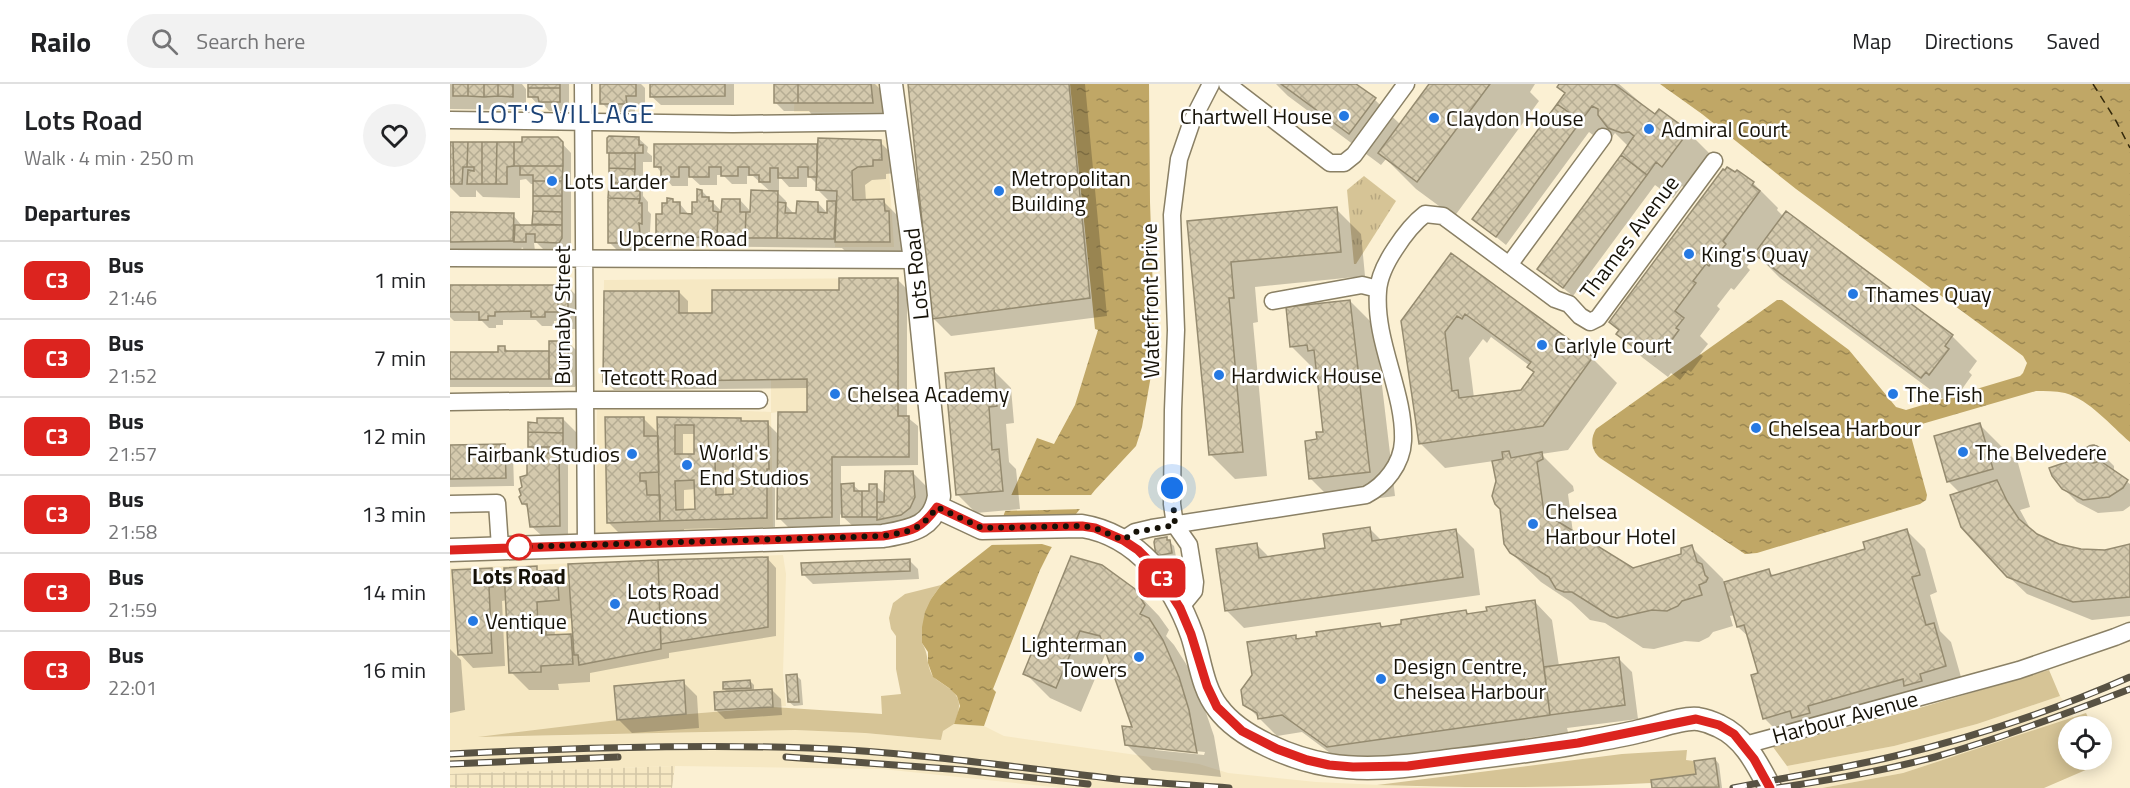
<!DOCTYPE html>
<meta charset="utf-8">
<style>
body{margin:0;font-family:"Titillium Web",sans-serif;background:#f2f2f2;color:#202124;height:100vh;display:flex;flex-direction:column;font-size:22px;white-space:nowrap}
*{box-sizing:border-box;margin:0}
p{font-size:20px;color:#757577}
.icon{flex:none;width:33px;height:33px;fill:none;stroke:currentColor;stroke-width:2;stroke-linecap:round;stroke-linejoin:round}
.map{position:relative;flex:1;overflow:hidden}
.panel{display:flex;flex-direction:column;background:#fff;width:450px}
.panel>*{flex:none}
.badge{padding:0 12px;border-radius:9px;font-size:21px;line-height:39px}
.controls{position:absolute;left:1608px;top:632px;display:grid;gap:12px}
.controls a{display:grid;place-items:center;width:54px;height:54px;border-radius:50%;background:#fff;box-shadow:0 3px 15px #0003;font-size:30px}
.you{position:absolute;width:30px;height:30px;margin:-15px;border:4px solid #fff;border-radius:50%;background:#1a73e8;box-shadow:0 0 0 9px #1a73e833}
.map>.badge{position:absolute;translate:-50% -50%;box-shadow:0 0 0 3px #fff}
h2{padding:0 24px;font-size:22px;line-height:54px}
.round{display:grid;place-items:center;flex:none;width:63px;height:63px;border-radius:32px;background:#f2f2f2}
.headline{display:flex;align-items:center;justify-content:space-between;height:102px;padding:0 24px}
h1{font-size:28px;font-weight:600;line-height:45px}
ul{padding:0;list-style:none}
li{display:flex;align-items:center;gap:18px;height:78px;padding:0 24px;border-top:2px solid #e0e0e0}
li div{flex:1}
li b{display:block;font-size:22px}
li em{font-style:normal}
li .badge{min-width:66px;font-weight:700;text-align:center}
header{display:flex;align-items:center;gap:36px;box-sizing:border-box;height:84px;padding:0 30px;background:#fff;border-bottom:2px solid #e0e0e0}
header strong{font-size:28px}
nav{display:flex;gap:33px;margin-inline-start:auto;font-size:21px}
.search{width:420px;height:54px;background:#f2f2f2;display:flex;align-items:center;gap:15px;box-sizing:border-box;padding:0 21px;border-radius:33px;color:#757577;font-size:22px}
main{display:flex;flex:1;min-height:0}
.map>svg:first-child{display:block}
.built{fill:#f6e8c3}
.industrial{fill:url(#industrial-grid)}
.grass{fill:#d6c496}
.park{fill:url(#park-tufts)}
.water{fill:url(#water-ripples)}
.pier{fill:#fbf0d3}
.shadow{fill:#0003;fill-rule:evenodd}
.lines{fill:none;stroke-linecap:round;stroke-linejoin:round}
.ferry{stroke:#34290b;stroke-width:1.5;stroke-dasharray:8 6;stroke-linecap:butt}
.building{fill:url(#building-cross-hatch);stroke:#958b70;stroke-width:1.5;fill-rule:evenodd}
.street-casing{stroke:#8a8065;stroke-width:19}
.secondary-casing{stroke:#8a8065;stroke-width:25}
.street{stroke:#fff;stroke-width:16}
.secondary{stroke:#fff;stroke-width:22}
.rail-casing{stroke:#585243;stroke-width:7}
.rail{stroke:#fff;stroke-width:4.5;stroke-dasharray:14;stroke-linecap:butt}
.line-casing{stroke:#fff;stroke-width:14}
.line{stroke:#dc241f;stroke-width:9}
.walk{stroke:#161208;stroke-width:6;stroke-dasharray:0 10.8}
.poi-dot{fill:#2579e3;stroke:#fff;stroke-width:2}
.stop-dot{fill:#fff;stroke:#dc241f;stroke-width:3}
.labels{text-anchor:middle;stroke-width:5;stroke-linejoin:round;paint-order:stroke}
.poi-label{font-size:22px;fill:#161208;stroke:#fff;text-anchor:start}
.street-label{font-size:22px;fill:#161208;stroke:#fff}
.stop-label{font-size:22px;font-weight:bold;fill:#161208;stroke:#fff}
.quarter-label{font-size:26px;letter-spacing:1.5px;fill:#1b4276;stroke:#fff}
</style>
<header>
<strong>Railo</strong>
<div class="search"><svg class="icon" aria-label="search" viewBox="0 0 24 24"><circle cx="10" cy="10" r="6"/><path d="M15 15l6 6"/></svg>Search here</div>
<nav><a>Map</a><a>Directions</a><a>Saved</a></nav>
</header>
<main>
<section class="panel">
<div class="headline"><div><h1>Lots Road</h1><p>Walk · 4 min · 250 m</p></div><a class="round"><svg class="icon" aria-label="heart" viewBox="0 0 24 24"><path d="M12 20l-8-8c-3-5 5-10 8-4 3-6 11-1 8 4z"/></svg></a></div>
<h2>Departures</h2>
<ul>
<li><span class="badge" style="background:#dc241f;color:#fff">C3</span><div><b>Bus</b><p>21:46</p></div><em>1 min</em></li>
<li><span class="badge" style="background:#dc241f;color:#fff">C3</span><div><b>Bus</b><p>21:52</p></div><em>7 min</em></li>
<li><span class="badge" style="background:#dc241f;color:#fff">C3</span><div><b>Bus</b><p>21:57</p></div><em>12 min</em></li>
<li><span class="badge" style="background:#dc241f;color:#fff">C3</span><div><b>Bus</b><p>21:58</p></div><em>13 min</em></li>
<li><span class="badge" style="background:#dc241f;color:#fff">C3</span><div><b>Bus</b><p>21:59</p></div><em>14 min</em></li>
<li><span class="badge" style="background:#dc241f;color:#fff">C3</span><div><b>Bus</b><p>22:01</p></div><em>16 min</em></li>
</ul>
</section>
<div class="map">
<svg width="1680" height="704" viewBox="0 0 1680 704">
<defs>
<pattern id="industrial-grid" width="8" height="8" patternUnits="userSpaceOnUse" patternTransform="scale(1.5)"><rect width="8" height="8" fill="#f6e8c3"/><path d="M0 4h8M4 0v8" fill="none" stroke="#d2c6a6"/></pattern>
<pattern id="park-tufts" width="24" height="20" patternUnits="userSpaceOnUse" patternTransform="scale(1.5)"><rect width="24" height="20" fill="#d6c496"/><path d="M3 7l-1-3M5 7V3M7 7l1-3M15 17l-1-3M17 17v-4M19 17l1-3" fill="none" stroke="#b7a780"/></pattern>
<pattern id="water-ripples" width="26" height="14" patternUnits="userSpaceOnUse" patternTransform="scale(1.5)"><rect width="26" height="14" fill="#c0a766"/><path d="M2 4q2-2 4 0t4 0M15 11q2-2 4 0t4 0" fill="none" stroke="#9b8752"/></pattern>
<pattern id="building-cross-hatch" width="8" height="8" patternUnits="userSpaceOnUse" patternTransform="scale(1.5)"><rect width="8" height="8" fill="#d4c9ad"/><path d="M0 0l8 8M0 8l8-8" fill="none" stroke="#b5ac93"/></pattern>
</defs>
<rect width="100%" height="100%" fill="#fbf0d3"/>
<!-- built -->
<path class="built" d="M345,0H431L435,28H344Z
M368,54L437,56L444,163H385L387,107L366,106Z
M448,194L449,331L459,332V373H382V433L327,435L328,328L321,329L323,443L146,449L147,320L321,328V296L153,298L154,196Z
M333,471L336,490L333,589L336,622L167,636L37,653L345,646L415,649L491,656L493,647L504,640L534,642L554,652L749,680L778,689L866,698L995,704H612L432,685L225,682L0,690V484Z
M1610,612L1624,634L1453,689L1372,704H1345L1337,682L1444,662L1527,640Z"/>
<!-- industrial -->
<path class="industrial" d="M225,682L222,704H0V690Z"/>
<!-- grass -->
<path class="grass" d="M491,501L481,515L472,559C479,570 476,579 482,591C485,595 489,597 493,600C512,612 512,621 504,640L493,647L491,656L415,649L345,646L28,653L167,636L323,623L432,630L431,612L451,610L446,585V552L441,545L439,534L443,519L455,510Z
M1599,586L1610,612L1527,640L1444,662L1337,682L1323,663L1459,627Z
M1636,629L1642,642H1618V675H1644L1638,685L1594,704H1372L1453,689Z
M1237,666L1236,676L1244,677L1246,690L1201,696V699C1110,704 1018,704 927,701L1172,670Z"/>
<!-- park -->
<path class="park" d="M914,92L946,117L906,180H904L897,106Z"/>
<!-- water -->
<path class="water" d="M620,0H699L700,118L704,240L703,280L692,343L686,362L645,406L607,454L599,468L590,486L543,605L546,608L534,642L504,640L510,622L507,612L499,604L483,593L478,579V568L472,559V543L475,528L481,515L491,501L543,460L560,414L587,354L604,360L625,321L648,246L645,245Z
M1210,0H1680V358C1661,342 1640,316 1615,309C1605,307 1595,307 1586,307L1465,342L1461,348L1462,356L1477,411L1476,416L1470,420L1307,469L1295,470L1150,374C1141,366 1140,355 1146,345L1327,216H1332L1399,266L1446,323L1456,326L1570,292L1573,289L1577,279L1573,272L1346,105L1252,30Z"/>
<!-- pier -->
<path class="pier" d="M558,411H645L633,425L552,427Z
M630,430L605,464L592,460L536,461L540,458L549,435Z"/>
<!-- shadow -->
<path class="shadow" d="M0,0H72L76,5V26L0,25Z
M80,0H119V27H99L94,21L89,22L80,12Z
M152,0H191L195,4V21H185V28H161L152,19Z
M201,0H284V21H211L201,12Z
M325,0H425L433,8L436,32H363L359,27H334L325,18Z
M460,0H635L657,232L501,252L483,234Z
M826,0H904L925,16L951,41L981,0H1085L1080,8L1089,17L1004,133L966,105L936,75L931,81L838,12Z
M1111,0H1169L1206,32L1238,48L1263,73L1238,107L1232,102L1223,114L1205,101L1123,212L1089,185L1179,63L1165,49L1156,61L1139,48L1056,161L1024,135L1116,10L1109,3Z
M107,54L121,69V164L118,167H95L87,159H84L85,167H75L72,163L71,166L0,167V129L63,131L72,142H84V100H81L76,95L70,96V114L33,113L26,106V113H10L0,103V60H73Z
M188,54L198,63L197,68L202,72V78H193V112L198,118V127L201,130L200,148H198V156L200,159V168H169L160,159L161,71L158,68Z
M430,58L444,72L445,89L436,90V95L422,96L415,101L416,117H433L447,131V138L452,142L453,171L400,172L392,164L216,162L207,153L213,132L222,116L226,120H230L239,131H243L252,107L273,129L290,116L301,128L321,108L303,92H297V100H282L273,91H267V101H250L240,92H238V102H222L206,82V61L369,62ZM329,92L339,103H357V92H359L368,101V106L379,117L378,130L368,119L344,130L336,121V117L326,107H329Z
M1303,99L1328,124L1327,126L1333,132L1502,252L1527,277L1519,288L1522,291L1505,315L1501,312L1497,318L1330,194L1306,170L1297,183L1300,186L1284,206L1281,204L1267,222L1270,225L1250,252L1258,260L1250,270L1253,272L1241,288L1238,286L1230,296L1221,289L1218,293L1193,274L1168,250L1170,247L1161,238Z
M886,125L911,150L915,192L805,203L808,238L803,239L817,392L785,395L760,370L739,139Z
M1001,171L1142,274L1167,299L1118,366L1091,370L1123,402L1124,407L1118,410L1123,449L1183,486L1233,472L1241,463L1273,495L1274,499L1318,487L1324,492L1417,466L1457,447L1475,465L1487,508L1480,511L1490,547L1501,558L1513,600L1375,640L1377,647L1362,652L1355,645L1332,652L1314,634L1310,590L1300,554L1288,543L1285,531L1280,532L1283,542L1263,548L1259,553L1249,558L1235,557L1204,565L1193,564L1155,539L1140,536L1121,518L1091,498L1058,466L1044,377L995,384L970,359ZM1041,253L1080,282L1085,289L1072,308L1024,314L1019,274L1033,255L1037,259Z
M448,196L457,205V333L468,342V381L391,382V401H403L411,408H421L426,402L436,411L463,389L477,403L478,428L477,433L407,446L390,430V442L338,443L329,434V394H325V443L234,445L235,461L183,463L158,438L193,334L209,350V334L291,336L293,338L317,339L329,351L358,329V304L164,306L155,297L229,208L238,217V231H263ZM233,350H245L246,372H233ZM285,385V412H274V386ZM246,405V427H234V406Z
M0,203H118L127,212V245H119L110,237H104V242H92L86,236H53V241H46V244H39L32,237H4L0,233Z
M900,217L925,242L945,412L886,420L861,395L868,357L875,349L867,288L842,263Z
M118,258L127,267V301L125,303H0V269H49L55,264L59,268H100Z
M543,286L561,304L564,339L556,340L559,378L566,385L570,425L526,429L508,411Z
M113,335L127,349L126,376H115L118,379V451H91L81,442L79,426L71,416L88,370L80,362L88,340Z
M1530,341L1568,379L1580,423L1570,426L1582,448L1608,461L1630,467L1655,468L1680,462V532L1642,536L1577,510L1558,492L1510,409L1498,397Z
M54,362L63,371L64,402L0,403V363Z
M1646,364L1664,382V388L1680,400V422L1673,427L1648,429L1627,418L1613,404L1635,373Z
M919,444L932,457L1006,447L1024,465L1030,511L794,544L776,526L807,461L820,474L876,466Z
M716,455L724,462L726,473L712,476L708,471Z
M622,473L684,506L709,532L719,546L716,552L724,561L738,583L753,620L764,652L771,693L702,686L677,661L684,644L658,572L655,571L631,628L600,614L575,589ZM705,663L755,668L754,671L705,666Z
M317,474L326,484V552L219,569V574L140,589V598L108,600L109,606H79L61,588L57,516L52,517L55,582L23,584L10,570L41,486L56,501L86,484L90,488H107L121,503L120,482ZM123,534L125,555L120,551L105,552L104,536Z
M459,476L468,485L469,495L363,500L353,490Z
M1084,517L1102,536L1109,582L1168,574L1182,588L1188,635L1117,644L1118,648L896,681L852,648L827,652L795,620L845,553L849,556L929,540L933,544L1015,528L1019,531Z
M0,565L11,576L15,626L0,629Z
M347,592L351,596L353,621L344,622L339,618Z
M300,597L304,601V607L322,606L331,615L332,631L275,635L266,626L278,609L274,605Z
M233,598L247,612L249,644L182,649L168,635Z
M1265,675L1269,680L1272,704H1203V697L1247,692Z"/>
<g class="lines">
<!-- ferry -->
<path class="ferry" d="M1643,0L1665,35L1680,64"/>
</g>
<!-- building -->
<path class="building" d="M3,0H18V12H3Z
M18,0H34V13L18,12Z
M34,0H48V12L34,13Z
M48,0H63V13L48,12Z
M78,0H110V4H78Z
M150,0H186V12H176L177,20H150Z
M200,0H275V12L200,13Z
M324,0H348V19H324Z
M348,0H421L423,19H348Z
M458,0H619L640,214L482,235Z
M831,0H906L926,14L899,50Z
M979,0H1040L967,98L928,69Z
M1109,0H1164L1205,30L1209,25L1239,47L1212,83L1206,78L1197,91L1171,71L1184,52L1179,48L1172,49L1158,44L1148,31V25L1142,22L1131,37L1107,20L1115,9L1107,3Z
M78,4H110V18H89L88,13H78Z
M1107,20L1131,37L1046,153L1022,135Z
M159,52L189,53V61H193V69H157V54Z
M72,53H108L113,58V82H64V58H72Z
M368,54L431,56L432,76H423V82L408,83L402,87L403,116L434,115L435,127H439L440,158H385L387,107L366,106Z
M0,58H3L4,100H0Z
M3,58H18L17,83H13L12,100H4Z
M18,58H32V100H17L18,86L24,87V83H17Z
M32,58H47L46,100H32Z
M47,58H64V82L57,83V100H46Z
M204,60H367V93H358V83H348V94H328V84H320V98H309V91H299V83H288V92H271V83H259V93H239V83H229V93H211V83H204Z
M159,69H185V85L159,84Z
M1171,71L1197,91L1113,204L1087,185Z
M70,82H113L112,97H83V91H70Z
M1277,83L1285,88L1287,86L1304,98L1302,101L1310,107L1273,157L1276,160L1259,182L1256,180L1243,197L1246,199L1225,227L1234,234L1226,244L1229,246L1216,264L1213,262L1205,272L1196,266L1193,270L1166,250L1169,246L1159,238L1273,85L1275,86Z
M159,84L185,85L184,99H159Z
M83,97H112V112H83Z
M159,99H184L185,107H190V115L158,114Z
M247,105L252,106V113H259V117H263V127L268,128L267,153L206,154V130H212V119H217V114L223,115V118H230V129L242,130V118H247Z
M301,106L328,107L327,154H295L296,128H300Z
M83,112H112V128L83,127Z
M158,114L190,115L189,119H192V140L189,139L191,159H158Z
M272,115H290V128H296L295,154L267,153L268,128H271Z
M347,117L368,118V128L377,129V117H386L384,155L327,154L328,118L336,119L335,129H346Z
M887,123L891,168L781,178L784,214H779L793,368L759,371L737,137Z
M83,127L112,128V141L82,140Z
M1336,127L1503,251L1495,262L1499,265L1479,291L1476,288L1471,294L1304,170Z
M0,128L64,129L63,157L0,158Z
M65,141H112V154L109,159L85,158V150H76V158H64Z
M1001,169L1143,273L1093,342L969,360L951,237ZM1015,230L1081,278L1077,283L1084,288L1071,306L1009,314L1008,306L1002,307L995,248L1007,232L1012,235Z
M389,194H448V332H459V373H382V433L327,435L328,328H357V295L153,298L154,207H229V229H262V206H389Z
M0,201H108V228H95V233H81V227L45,228V232H38V236H29V228H0Z
M108,201H118V237H108Z
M900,216L920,388L859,395L855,357L867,355L866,348H873L864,266L858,267L857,261L840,263L836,223Z
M99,257H118L119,292L116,295H99Z
M48,262H55V267H99V295H0V268H48Z
M544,284L547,322L539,323L542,366L549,365L553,407L506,411L495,289Z
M155,333H194V352H208L209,388L190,389V397H196L197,411H210V437L157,439Z
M207,333L291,334V337H318L319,385H317V434L210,437ZM225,341H244V370H225ZM265,377H283V410L266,411ZM244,396L245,425L226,426L225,397Z
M87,334H113V349L78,348V338L87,339Z
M1530,339L1543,385L1497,398L1484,352Z
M78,348L113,349V363H78Z
M55,360L56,394L0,395V361Z
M1644,361L1648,363L1651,368L1649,376L1678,396L1673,404L1659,413L1633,416L1612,405L1602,392L1599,384L1634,372L1637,364Z
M1634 370a9 9 0 1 1 18 0a9 9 0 1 1-18 0Z
M1059,367L1061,374L1092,368L1093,375L1087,378L1094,429L1183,484L1231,470V464L1242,461L1247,478L1252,480L1255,491L1258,494L1256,498L1249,501L1252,511L1232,517L1228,522L1217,527L1202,526L1167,534L1160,532L1122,508H1114L1106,505L1099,493L1060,469L1054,460L1050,425L1045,420L1042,412L1046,397L1042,377L1053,375L1052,368Z
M77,369H109L110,442L80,443L77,420H72L69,413L71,411L69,405L72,403L70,393L77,391Z
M435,387H463L465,413L460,424L451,431L427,436V418H434Z
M1547,396L1557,417L1569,435L1587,450L1609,460L1631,465L1655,466L1680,460V513L1623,518L1557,493L1511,443L1500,411Z
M404,399V407H412V433H392L391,400Z
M419,400H427V433H412V407H419Z
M920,443L922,457L1006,445L1013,493L775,527L766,465L807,459L809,474L875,464L873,450Z
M1457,445L1470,491L1462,493L1476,541L1484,539L1496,582L1470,590L1472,597L1454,602L1453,595L1358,622L1360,629L1342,634L1340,627L1313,635L1301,591L1308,589L1294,541L1287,543L1274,498L1319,485L1321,492L1415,465L1413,458Z
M717,453V456H720L722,469L706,472L704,458L705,455Z
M621,472L652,481L685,505L695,521L690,530L699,534L713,556L729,593L739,626L747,669L675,661L672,642L682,643L650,552L630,547L606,604L573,590Z
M318,473V543L211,560L208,476Z
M460,475V487L352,491L351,479Z
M208,476L211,565L129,581L128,571H124L118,480Z
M87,482V487L107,486L109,516L87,518L88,546H96V551L121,550L123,580L91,582V588L59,589L54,484Z
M42,484L43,503H39L42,569L8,571L2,486Z
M1085,516L1100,631L877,663L832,631L808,635L807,629L793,621L791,606L802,591L797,558L846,551V555L867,552L866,548L930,539L931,543L951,540V536L1016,526L1017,530L1037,527L1036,523Z
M1169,573L1175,621L1100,631L1094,583Z
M347,590L349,618H338L336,591Z
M234,596L236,630L167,636L164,602Z
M300,596L301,604L273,605V598Z
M322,605L323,623L265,626L264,608Z
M1265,674L1269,703L1202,704L1201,696L1246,690L1244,677Z"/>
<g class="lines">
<!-- street casing -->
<g class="street-casing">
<path id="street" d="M133,0L136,462
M777,0L880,79H894L904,71L956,0
M0,36L283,40L447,38
M0,174L465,176
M1059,181L1153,53
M823,217L912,201L928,205
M0,318L134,316H309
M0,420L47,419L50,463
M673,456L685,448L702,444L916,411C935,401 952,380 953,357C955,308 924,258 928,207C929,191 937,177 945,165C954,151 962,140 975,130L993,132L1105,215L1119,220L1130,232L1140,238L1148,234L1264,77
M730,524L744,507L745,498L739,461L725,441L722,420L723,326L726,246L722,131L729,75L742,37L761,0
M1295,661L1569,586L1665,553L1680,547"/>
</g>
<!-- secondary casing -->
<g class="secondary-casing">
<path id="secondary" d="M487,423L532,444L632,442C688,451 724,500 742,551C750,575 752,604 768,624C790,654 843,675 879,681C921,688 964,681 1006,676C1048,671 1090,666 1132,658C1151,655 1171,652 1190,647C1206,644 1232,633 1248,635C1254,636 1263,639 1269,642C1295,654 1307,680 1320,704
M0,466L433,452C460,447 484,444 489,412L465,176L441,0"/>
</g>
<!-- street -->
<use href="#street" class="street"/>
<!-- secondary -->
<use href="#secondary" class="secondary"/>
<!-- rail casing -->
<g class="rail-casing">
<path id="rail" d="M0,670C119,664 239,660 359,664C462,668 564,683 666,695C704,699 742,701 779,704
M336,673L513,686L638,700
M0,680L168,673
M1283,704C1337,693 1391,685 1445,672C1525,653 1605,626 1680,593
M1327,704C1380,696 1433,687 1485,673C1551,654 1616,630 1680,605"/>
</g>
<!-- rail -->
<use href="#rail" class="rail"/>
</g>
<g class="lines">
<!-- line casing -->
<g class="line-casing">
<path id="line" d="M0,466L433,452C461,447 470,447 487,423L532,444L632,442L645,444L673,456L688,466L701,479L730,524L741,550L757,602L767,623L792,647L827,665L857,676L879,681L903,683L958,682L1128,659L1246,635L1269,641L1284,650L1304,675L1320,704"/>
</g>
<!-- line -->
<use href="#line" class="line"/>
<!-- walk -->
<path class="walk" d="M69,463L433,452C461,447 470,447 487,423L532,444L632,442L645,444L673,456L685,448L725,441L722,404"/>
</g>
<!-- markers -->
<g class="poi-dot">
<circle cx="894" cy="32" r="6"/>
<circle cx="984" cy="34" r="6"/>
<circle cx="1199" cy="45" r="6"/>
<circle cx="102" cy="97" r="6"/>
<circle cx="549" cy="107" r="6"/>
<circle cx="1239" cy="170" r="6"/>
<circle cx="1403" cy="210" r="6"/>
<circle cx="1092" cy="261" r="6"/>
<circle cx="769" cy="291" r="6"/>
<circle cx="385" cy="310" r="6"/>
<circle cx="1443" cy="310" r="6"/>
<circle cx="1306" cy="344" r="6"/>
<circle cx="1513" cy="368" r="6"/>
<circle cx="182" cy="370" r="6"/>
<circle cx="237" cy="381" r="6"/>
<circle cx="1083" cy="440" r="6"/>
<circle cx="165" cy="520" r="6"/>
<circle cx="23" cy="537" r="6"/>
<circle cx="689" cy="573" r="6"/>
<circle cx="931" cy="595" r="6"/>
</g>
<circle class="stop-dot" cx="69" cy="463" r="12"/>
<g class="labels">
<!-- poi labels -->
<g class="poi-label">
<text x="882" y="40" text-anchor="end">Chartwell House</text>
<text x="996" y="42">Claydon House</text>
<text x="1211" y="53">Admiral Court</text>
<text x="561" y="102">Metropolitan<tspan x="561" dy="25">Building</tspan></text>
<text x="114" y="105">Lots Larder</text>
<text x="1251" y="178">King's Quay</text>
<text x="1415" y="218">Thames Quay</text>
<text x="1104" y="269">Carlyle Court</text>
<text x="781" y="299">Hardwick House</text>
<text x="397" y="318">Chelsea Academy</text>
<text x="1455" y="318">The Fish</text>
<text x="1318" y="352">Chelsea Harbour</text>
<text x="249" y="376">World's<tspan x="249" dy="25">End Studios</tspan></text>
<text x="1525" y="376">The Belvedere</text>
<text x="170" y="378" text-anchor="end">Fairbank Studios</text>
<text x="1095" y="435">Chelsea<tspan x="1095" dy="25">Harbour Hotel</tspan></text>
<text x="177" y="515">Lots Road<tspan x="177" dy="25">Auctions</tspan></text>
<text x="35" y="545">Ventique</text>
<text x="677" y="568" text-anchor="end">Lighterman<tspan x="677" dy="25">Towers</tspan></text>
<text x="943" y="590">Design Centre,<tspan x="943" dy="25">Chelsea Harbour</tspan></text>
</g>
<!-- street labels -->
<g class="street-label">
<text transform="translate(1179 153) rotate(-53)" y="8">Thames Avenue</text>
<text x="233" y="162">Upcerne Road</text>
<text transform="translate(466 190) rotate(-96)" y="8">Lots Road</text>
<text transform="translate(700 217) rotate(-91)" y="8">Waterfront Drive</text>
<text transform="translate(112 231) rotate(-90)" y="8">Burnaby Street</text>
<text x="209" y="301">Tetcott Road</text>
<text transform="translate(1395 633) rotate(-15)" y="8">Harbour Avenue</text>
</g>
<!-- stop labels -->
<g class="stop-label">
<text x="69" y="500">Lots Road</text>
</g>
<!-- quarter labels -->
<g class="quarter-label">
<text x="116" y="39">LOT'S VILLAGE</text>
</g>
</g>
</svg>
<div class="controls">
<a><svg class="icon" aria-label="locate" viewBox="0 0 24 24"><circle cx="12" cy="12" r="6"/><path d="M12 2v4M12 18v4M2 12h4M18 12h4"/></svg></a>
</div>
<div class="you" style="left:722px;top:404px"></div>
<b class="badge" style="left:712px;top:494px;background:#dc241f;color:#fff">C3</b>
</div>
</main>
